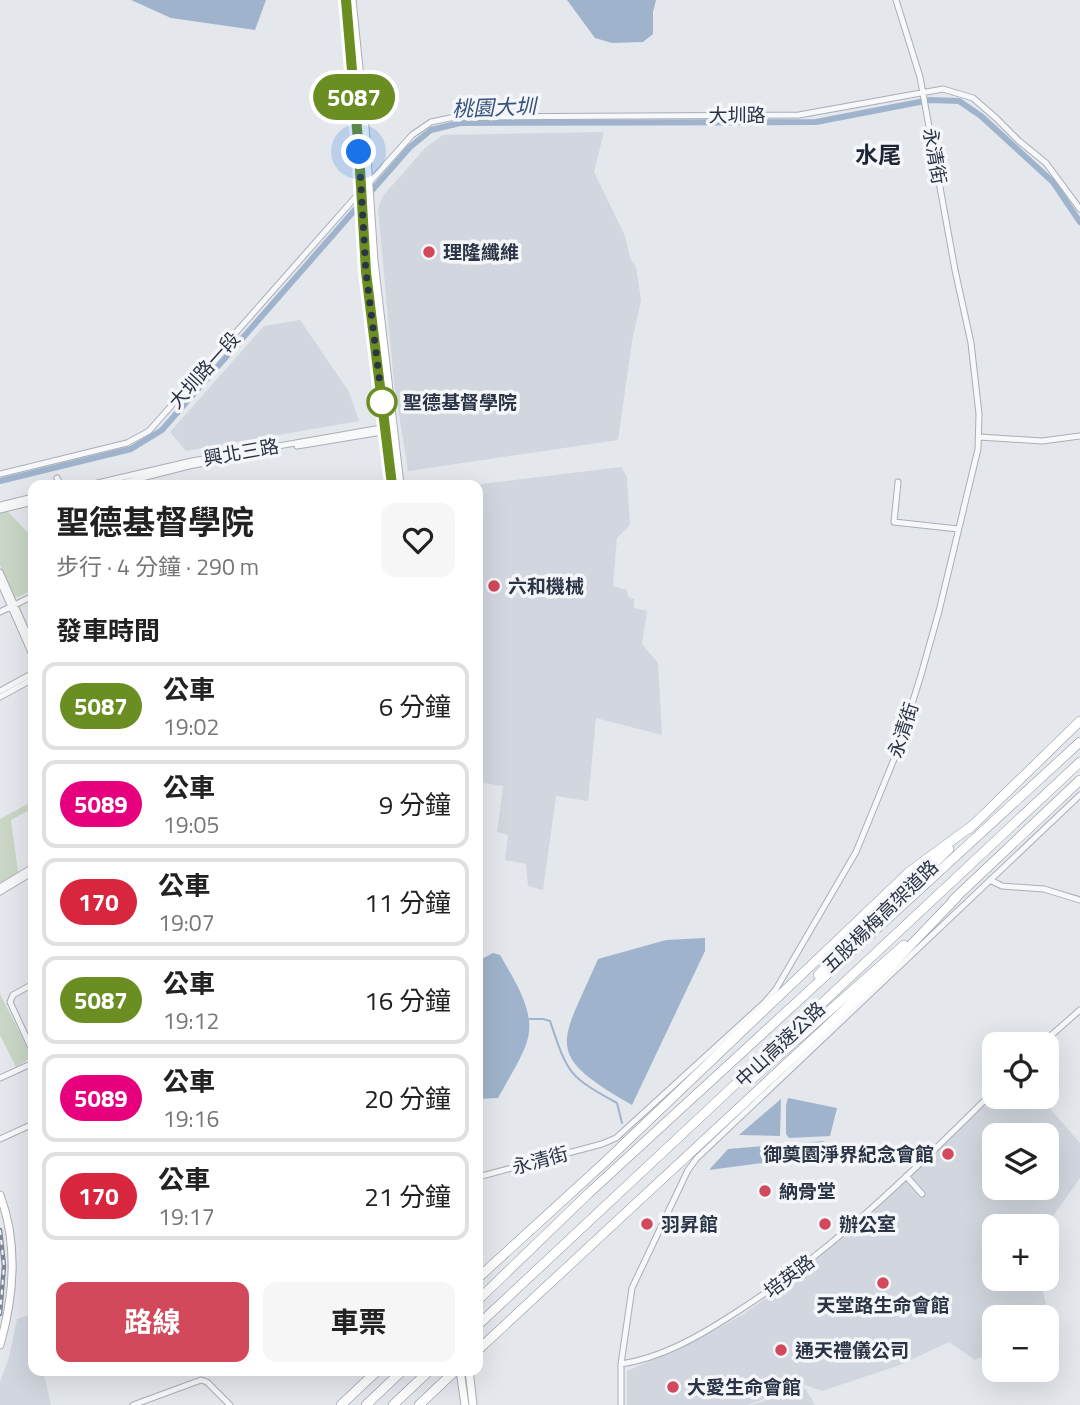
<!DOCTYPE html>
<html lang="zh-TW">
<meta charset="utf-8">
<style>
body{margin:0;font-family:"Titillium Web","Noto Sans TC",sans-serif;background:#f6f6f6;color:#222;height:100vh;display:flex;flex-direction:column;font-size:26px;white-space:nowrap}
*{box-sizing:border-box;margin:0}
p{font-size:23px;color:#767676}
.icon{flex:none;width:38px;height:38px;fill:none;stroke:currentColor;stroke-width:2;stroke-linecap:round;stroke-linejoin:round}
.map{position:relative;flex:1;overflow:hidden}
.side{position:absolute;left:28px;top:480px;width:455px;height:896px;display:flex;flex-direction:column;background:#fff;border-radius:14px;box-shadow:0 7px 28px #0002}
.side>*{flex:none}
.badge{padding:0 14px;border-radius:23px;font-size:24px;line-height:46px}
.fabs{position:absolute;left:982px;top:1032px;display:grid;gap:14px}
.fabs a{display:grid;place-items:center;width:77px;height:77px;border-radius:14px;background:#fff;box-shadow:0 7px 28px #0002;font-size:35px}
.you{position:absolute;width:35px;height:35px;margin:-18px;border:5px solid #fff;border-radius:50%;background:#1a73e8;box-shadow:0 0 0 10px #1a73e833}
.map>.badge{position:absolute;translate:-50% -50%;box-shadow:0 0 0 4px #fff}
h2{padding:0 28px;font-size:26px;line-height:63px}
.round{display:grid;place-items:center;flex:none;width:74px;height:74px;border-radius:14px;background:#f6f6f6}
.summary{display:flex;align-items:center;justify-content:space-between;height:119px;padding:0 28px}
h1{font-size:33px;font-weight:700;line-height:52px}
.action{display:flex;gap:14px;margin-top:auto;padding:14px 28px}
.action a{flex:1;height:80px;border-radius:14px;background:#d1495b;color:#fff;font-size:28px;font-weight:700;line-height:80px;text-align:center}
.action a+a{background:#f6f6f6;color:#222}
ul{padding:0;list-style:none}
li{display:flex;align-items:center;gap:21px;height:88px;margin:0 14px 10px;padding:0 14px;border:4px solid #e0e0e0;border-radius:14px}
li div{flex:1}
li b{display:block;font-size:26px}
li em{font-style:normal}
li .badge{min-width:77px;font-weight:700;text-align:center}
.map>svg:first-child{display:block}
.built{fill:#d2d6de;fill-rule:evenodd}
.green{fill:#c9d6c5}
.water{fill:#9fb4cc}
.lines{fill:none;stroke-linecap:round;stroke-linejoin:round}
.stream{stroke:#9fb4cc;stroke-width:2}
.canal{stroke:#9fb4cc;stroke-width:6}
.street-casing{stroke:#a9aeb7;stroke-width:7}
.secondary-casing{stroke:#a9aeb7;stroke-width:9}
.highway-casing{stroke:#8b94a3;stroke-width:10}
.street{stroke:#f7f8fa;stroke-width:5}
.secondary{stroke:#fff;stroke-width:7}
.highway{stroke:#fff;stroke-width:9}
.rail-casing{stroke:#7d8696;stroke-width:4.5}
.rail{stroke:#f4f6f9;stroke-width:2;stroke-dasharray:5;stroke-linecap:butt}
.line-casing{stroke:#fff;stroke-width:16}
.line{stroke:#6b8e23;stroke-width:10}
.walk{stroke:#2b3445;stroke-width:7;stroke-dasharray:0 12.6}
.poi-dot{fill:#d1495b;stroke:#f4f6f9;stroke-width:2.5}
.stop-dot{fill:#fff;stroke:#6b8e23;stroke-width:3.5}
.labels{text-anchor:middle;stroke-width:7;stroke-linejoin:round;paint-order:stroke}
.street-label{font-size:19px;fill:#2b3445;stroke:#f4f6f9}
.poi-label{font-size:19px;font-weight:bold;fill:#2b3445;stroke:#f4f6f9;text-anchor:start}
.stop-label{font-size:19px;font-weight:bold;fill:#2b3445;stroke:#f4f6f9;text-anchor:start}
.water-label{font-size:21px;font-style:italic;fill:#34527a;stroke:#f4f6f9}
.quarter-label{font-size:23px;font-weight:bold;fill:#1d2536;stroke:#f4f6f9}
</style>
<div class="map">
<svg width="1080" height="1405" viewBox="0 0 1080 1405">
<rect width="100%" height="100%" fill="#e4e7ec"/>
<!-- built -->
<path class="built" d="M604,132L594,172L625,236L630,258L636,267L641,300L632,341L618,440L408,471L394,383L378,208L383,196L425,148L443,135Z
M300,320L349,392L359,421L186,451L170,432L264,326Z
M621,467L627,477L630,525L617,538L613,586L627,590L628,597L634,599V608L647,611L642,644L658,663L662,735L596,718L588,801L556,796L543,890L528,886L526,864L505,860L508,835L497,832L503,786L478,782V485H473Z
M994,1095V1097H1040L1080,1143V1178L1045,1227H994V1279H1040L1048,1313L1045,1318H994V1350L975,1360L949,1342L900,1365L822,1391L805,1385L747,1405H627V1371L699,1339L742,1315L776,1291L858,1223ZM994,1136H1046V1188H994Z
M30,1315L33,1329V1370H43L51,1405H0V1382L9,1357L17,1319Z
M805,1388L815,1405H751Z"/>
<!-- green -->
<path class="green" d="M7,511L33,538V590L18,597L14,596L0,565V513Z
M33,801V808L11,820L18,872L0,884V819Z
M0,994L32,1057L16,1067L0,1035Z"/>
<!-- water -->
<path class="water" d="M131,0H266L255,30L171,18Z
M567,0H656L653,12V34L643,42L612,43L595,38Z
M705,938V951L632,1105C541,1053 561,1045 598,959L666,940Z
M493,953L500,955C513,978 535,1010 528,1038C524,1055 507,1081 498,1098L478,1099V961Z
M788,1098L837,1108L830,1136L789,1138L786,1134V1105Z
M781,1099L780,1136L739,1135Z
M824,1141L822,1155L709,1170L728,1149Z"/>
<g class="lines">
<!-- stream -->
<path class="stream" d="M529,1019H543L550,1021C568,1074 568,1076 617,1103L622,1123"/>
<!-- canal -->
<path class="canal" d="M0,481L131,449L162,430L410,147L431,130L460,123L816,122L930,100L959,101L981,116L1053,182L1080,222"/>
<!-- street casing -->
<g class="street-casing">
<path id="street" d="M369,183L412,135L431,122L455,117L799,115L943,89L973,98L996,118L1019,141L1046,163L1080,209
M979,437L1042,441L1080,436
M297,446L388,431
M0,474L127,443L149,431L360,192
M57,478L61,485
M898,482L894,522L958,529
M89,485L192,461L387,427
M114,485L189,466L267,451
M0,505L33,497
M0,510L33,502
M0,572L33,646
M0,582L33,657
M0,612L33,596
M0,691L33,673
M0,697L33,679
M990,880L1002,886L1044,889L1080,900
M0,887L33,867
M0,892L33,872
M33,984L13,995L10,1002L33,1052
M1040,1045L1080,1010
M0,1078L33,1063
M0,1139L33,1124
M906,1176L922,1194
M478,1177L602,1144L616,1138L765,1002L776,989L856,852L897,752L921,675L939,611L978,449L979,414L971,343L955,270L920,77L896,0
M621,1364C661,1358 698,1337 732,1315C829,1254 913,1172 994,1091
M133,1405L201,1380L207,1382L230,1405
M621,1405V1364L632,1288L688,1170L697,1158L1080,795"/>
</g>
<!-- secondary casing -->
<g class="secondary-casing">
<path id="secondary" d="M345,0L359,152L366,273L392,485
M352,0L365,127L374,261L400,485
M0,1195C18,1243 14,1296 0,1345
M460,1370L465,1405
M469,1370L473,1405"/>
</g>
<!-- highway casing -->
<g class="highway-casing">
<path id="highway" d="M969,829L1080,721
M953,900L1080,780
M818,975L949,849
M752,1079L904,945
M478,1278L605,1162L909,872L973,825
M478,1300L589,1193L1080,742
M478,1325L1080,762
M478,1350L882,975L957,897
M341,1405L378,1370
M366,1405L403,1370
M393,1405L430,1370
M419,1405L456,1370"/>
</g>
<!-- street -->
<use href="#street" class="street"/>
<!-- secondary -->
<use href="#secondary" class="secondary"/>
<!-- highway -->
<use href="#highway" class="highway"/>
<!-- rail casing -->
<g class="rail-casing">
<path id="rail" d="M0,1230L4,1266L0,1314"/>
</g>
<!-- rail -->
<use href="#rail" class="rail"/>
</g>
<g class="lines">
<!-- line casing -->
<g class="line-casing">
<path id="line" d="M346,0L359,152L366,272L392,485"/>
</g>
<!-- line -->
<use href="#line" class="line"/>
<!-- walk -->
<path class="walk" d="M359,152L366,272L383,408L382,402"/>
</g>
<!-- markers -->
<g class="poi-dot">
<circle cx="429" cy="252" r="7"/>
<circle cx="494" cy="586" r="7"/>
<circle cx="948" cy="1154" r="7"/>
<circle cx="765" cy="1191" r="7"/>
<circle cx="647" cy="1224" r="7"/>
<circle cx="825" cy="1224" r="7"/>
<circle cx="883" cy="1283" r="7"/>
<circle cx="781" cy="1350" r="7"/>
<circle cx="673" cy="1387" r="7"/>
</g>
<circle class="stop-dot" cx="382" cy="402" r="14"/>
<g class="labels">
<!-- street labels -->
<g class="street-label">
<text x="737" y="122">大圳路</text>
<text transform="translate(935 156) rotate(80)" y="7">永清街</text>
<text transform="translate(204 370) rotate(-48)" y="7">大圳路一段</text>
<text transform="translate(241 452) rotate(-10)" y="7">興北三路</text>
<text transform="translate(903 730) rotate(-72)" y="7">永清街</text>
<text transform="translate(880 916) rotate(-44)" y="7">五股楊梅高架道路</text>
<text transform="translate(780 1044) rotate(-43)" y="7">中山高速公路</text>
<text transform="translate(540 1160) rotate(-15)" y="7">永清街</text>
<text transform="translate(789 1276) rotate(-37)" y="7">培英路</text>
</g>
<!-- poi labels -->
<g class="poi-label">
<text x="443" y="259">理隆纖維</text>
<text x="508" y="593">六和機械</text>
<text x="934" y="1161" text-anchor="end">御奠園淨界紀念會館</text>
<text x="779" y="1198">納骨堂</text>
<text x="661" y="1231">羽昇館</text>
<text x="839" y="1231">辦公室</text>
<text x="883" y="1312" text-anchor="middle">天堂路生命會館</text>
<text x="795" y="1357">通天禮儀公司</text>
<text x="687" y="1394">大愛生命會館</text>
</g>
<!-- stop labels -->
<g class="stop-label">
<text x="403" y="409">聖德基督學院</text>
</g>
<!-- water labels -->
<g class="water-label">
<text transform="translate(494 108) rotate(-2)" y="7">桃園大圳</text>
</g>
<!-- quarter labels -->
<g class="quarter-label">
<text x="878" y="163">水尾</text>
</g>
</g>
</svg>
<div class="fabs">
<a><svg class="icon" aria-label="locate" viewBox="0 0 24 24"><circle cx="12" cy="12" r="6"/><path d="M12 2v4M12 18v4M2 12h4M18 12h4"/></svg></a>
<a><svg class="icon" aria-label="layers" viewBox="0 0 24 24"><path d="M12 4l9 5-9 5-9-5zM3 14l9 5 9-5"/></svg></a>
<a>+</a>
<a>−</a>
</div>
<div class="you" style="left:359px;top:152px"></div>
<b class="badge" style="left:354px;top:97px;background:#6b8e23;color:#fff">5087</b>
<section class="side">
<div class="summary"><div><h1>聖德基督學院</h1><p>步行 · 4 分鐘 · 290 m</p></div><a class="round"><svg class="icon" aria-label="heart" viewBox="0 0 24 24"><path d="M12 20l-8-8c-3-5 5-10 8-4 3-6 11-1 8 4z"/></svg></a></div>
<h2>發車時間</h2>
<ul>
<li><span class="badge" style="background:#6b8e23;color:#fff">5087</span><div><b>公車</b><p>19:02</p></div><em>6 分鐘</em></li>
<li><span class="badge" style="background:#e6007e;color:#fff">5089</span><div><b>公車</b><p>19:05</p></div><em>9 分鐘</em></li>
<li><span class="badge" style="background:#d7263d;color:#fff">170</span><div><b>公車</b><p>19:07</p></div><em>11 分鐘</em></li>
<li><span class="badge" style="background:#6b8e23;color:#fff">5087</span><div><b>公車</b><p>19:12</p></div><em>16 分鐘</em></li>
<li><span class="badge" style="background:#e6007e;color:#fff">5089</span><div><b>公車</b><p>19:16</p></div><em>20 分鐘</em></li>
<li><span class="badge" style="background:#d7263d;color:#fff">170</span><div><b>公車</b><p>19:17</p></div><em>21 分鐘</em></li>
</ul>
<div class="action"><a>路線</a><a>車票</a></div>
</section>
</div>
